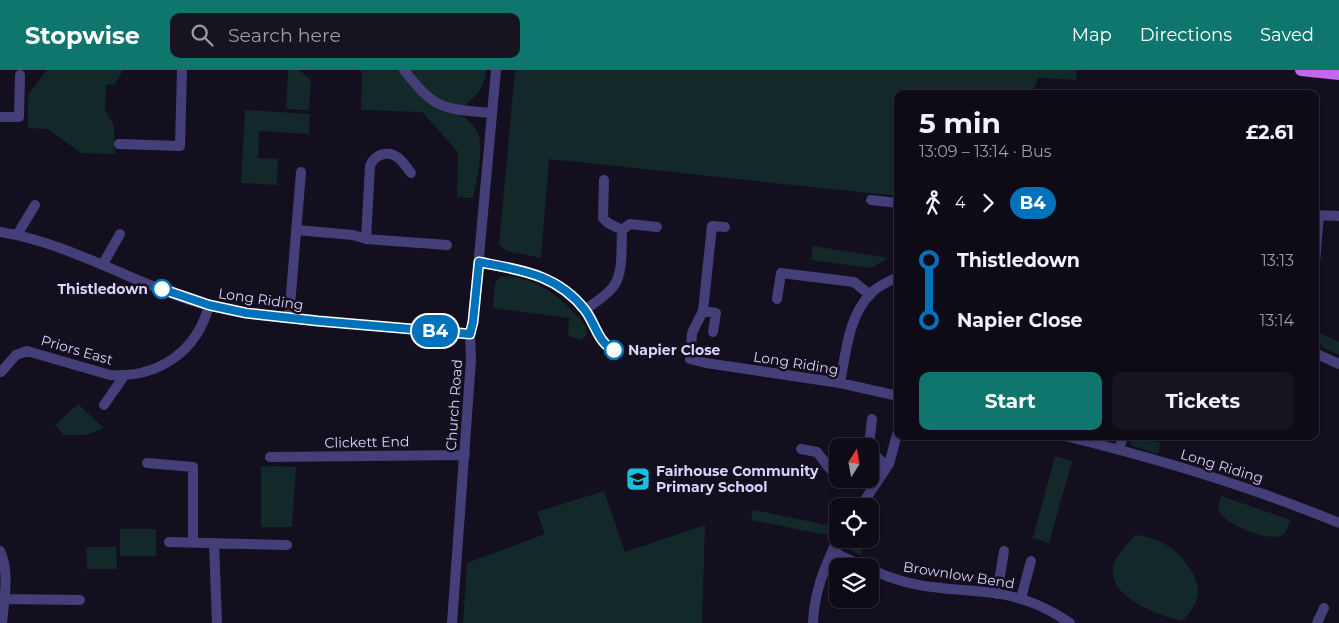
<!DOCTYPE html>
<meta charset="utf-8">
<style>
body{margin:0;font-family:Montserrat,sans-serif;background:#171420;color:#f1f3f6;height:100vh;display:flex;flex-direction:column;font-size:19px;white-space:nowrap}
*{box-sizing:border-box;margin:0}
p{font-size:16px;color:#9b9ba1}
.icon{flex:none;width:28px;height:28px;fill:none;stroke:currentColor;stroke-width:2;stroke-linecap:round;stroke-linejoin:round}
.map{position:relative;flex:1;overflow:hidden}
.sheet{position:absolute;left:894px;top:20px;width:425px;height:350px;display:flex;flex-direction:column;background:#0e0b17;border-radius:10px;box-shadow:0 2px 8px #0003,0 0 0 1px #2e2b36}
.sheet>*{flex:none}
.badge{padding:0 10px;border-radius:16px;font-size:18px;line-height:32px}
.needle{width:32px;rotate:11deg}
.fabs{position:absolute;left:829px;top:368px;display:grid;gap:10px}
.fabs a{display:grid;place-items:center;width:50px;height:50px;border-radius:10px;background:#0e0b17;box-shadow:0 2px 8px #0003,0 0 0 1px #2e2b36;font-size:25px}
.map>.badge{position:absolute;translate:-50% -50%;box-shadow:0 0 0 2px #fff}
.legs{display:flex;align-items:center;gap:8px;height:55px;padding:0 25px;font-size:16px}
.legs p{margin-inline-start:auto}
.summary{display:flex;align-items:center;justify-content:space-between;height:85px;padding:0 25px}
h1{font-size:28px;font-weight:700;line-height:38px}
.cta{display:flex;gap:10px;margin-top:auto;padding:10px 25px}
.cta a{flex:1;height:58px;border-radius:10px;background:#0f766e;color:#fff;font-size:20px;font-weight:700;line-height:58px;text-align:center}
.cta a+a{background:#171420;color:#f1f3f6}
ul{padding:0 25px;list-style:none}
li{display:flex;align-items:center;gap:18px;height:60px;font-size:19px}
li i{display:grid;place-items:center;width:8px;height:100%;margin:0 6px;background:currentColor}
li i::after{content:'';width:12px;height:12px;margin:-6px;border:4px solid;border-radius:50%;background:#0e0b17}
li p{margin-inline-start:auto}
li:first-child i{background:linear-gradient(#0000 50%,currentColor 0)}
li:last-child i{background:linear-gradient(currentColor 50%,#0000 0)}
header{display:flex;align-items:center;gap:30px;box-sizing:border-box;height:70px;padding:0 25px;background:#0f766e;color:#fff}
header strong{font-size:24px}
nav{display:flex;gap:28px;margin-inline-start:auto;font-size:18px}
.search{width:350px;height:45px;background:#171420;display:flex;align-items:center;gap:12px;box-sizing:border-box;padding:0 18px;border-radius:10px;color:#9b9ba1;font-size:19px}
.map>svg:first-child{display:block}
.green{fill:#132829}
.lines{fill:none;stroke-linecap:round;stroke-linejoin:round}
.street{stroke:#453f79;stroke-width:10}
.primary{stroke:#c465ee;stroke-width:12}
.line-1-casing{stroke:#fff;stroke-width:11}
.line-1{stroke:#0072bc;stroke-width:8}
.stop-1-dot{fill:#fff;stroke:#0072bc;stroke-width:2.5}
.labels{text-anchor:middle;stroke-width:5;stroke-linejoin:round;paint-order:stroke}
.stop-label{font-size:14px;font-weight:bold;fill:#dad2fa;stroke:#130f1f;text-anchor:end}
.street-label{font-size:14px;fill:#dad2fa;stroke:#130f1f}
.poi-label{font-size:14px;font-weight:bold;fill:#dad2fa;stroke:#130f1f;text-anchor:start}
</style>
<header>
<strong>Stopwise</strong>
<div class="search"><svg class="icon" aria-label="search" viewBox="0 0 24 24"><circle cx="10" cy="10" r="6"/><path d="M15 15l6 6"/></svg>Search here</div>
<nav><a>Map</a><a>Directions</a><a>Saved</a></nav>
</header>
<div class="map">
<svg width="1339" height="553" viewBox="0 0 1339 553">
<rect width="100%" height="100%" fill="#130f1f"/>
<!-- green -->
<path class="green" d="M47,0H123L115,14L106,15L105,40L114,55L115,84L81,83L48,59L28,58V25Z
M288,0H299L311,10L309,40L286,39Z
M359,0H486C484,19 477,25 463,37L462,45C469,51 477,57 479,66C483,84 477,110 473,128L457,127L458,82L422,42L361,40L362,2Z
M515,0H1077L1076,10L1038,8L1032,24H898L897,126L549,89L541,188L507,181L499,175Z
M245,40L310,44L309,64L259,61L258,88L278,89L277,115L241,113Z
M813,176L889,188L871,198L811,190Z
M500,207C530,204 558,224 576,245C582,251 588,257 587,265L580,270L569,266L568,263L569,248L493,238L495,213Z
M1315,261L1339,272V285C1330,281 1322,278 1315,270Z
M78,334L104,358L86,365H64L55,355Z
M1129,366H1138L1161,373L1158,384L1133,376L1130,373Z
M1055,386L1072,391L1049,473L1033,468Z
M261,396L296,397L292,457H261Z
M604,421L625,482L705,455L702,553H463L467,493L545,464L537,442Z
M1221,426L1291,450C1289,454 1287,461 1284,464C1272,474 1225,455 1219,441C1217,437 1220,430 1221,426Z
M753,440L832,456L826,465L751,450Z
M156,459V486H120V459Z
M1135,465C1148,466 1165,472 1175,481C1185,490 1201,511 1198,525C1196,535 1189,544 1182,551C1159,545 1108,528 1113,497C1115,486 1128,474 1135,465Z
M848,469H860L862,486L852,481L847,476Z
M86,477H116L117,499H87Z"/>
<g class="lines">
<!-- street -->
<path class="street" d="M404,0C435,40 443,39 492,43
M0,47H19L20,5
M119,74L180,76L182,0
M871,130L898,133
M1315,145L1339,146
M725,157L712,156L703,241L692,263L690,289L706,293L840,313L898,326
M296,160L353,165L366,169L447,175
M622,160L630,154L657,157
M0,162C75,174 138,217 210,236C252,246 295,249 338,253C382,256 426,260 470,264
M17,165L35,135
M366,169L370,96C374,85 387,80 397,87C403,91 407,98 411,103
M479,192C523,201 565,205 591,248C595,255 599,264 603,272
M1315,192L1319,145
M103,194L120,164
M777,229L781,203L854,212L870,225
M585,240C594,233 606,226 613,217C624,203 621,177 622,160L608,153L603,148L604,110
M703,241L716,243L713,262
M289,248L301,102
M1315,282L1319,285L1339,294
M1,302L16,285L27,281L110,305C158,308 197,282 209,235
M840,313C846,283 848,247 871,223C878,216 889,211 898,207
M104,335L124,306
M1065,366C1159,389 1250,416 1339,453
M869,376L872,349
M801,379L817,382L830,399L838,401
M870,380L887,397
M1119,380L1123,366
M270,387L465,385
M147,393L193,397V473
M861,436L889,394L898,361
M169,472L287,475
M214,473L217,553
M833,479L839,485L863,496
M0,481C10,502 4,530 2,553
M870,499C893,510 916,516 941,518C968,521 995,521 1021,529C1039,534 1055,543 1070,553
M997,524L1004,481
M1021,528L1031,491
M4,529L80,530
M452,553L471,290L470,264L473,252L496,0
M813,553C814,522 825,496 838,469
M1317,553L1324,538"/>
<!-- primary -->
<path class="primary" d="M1301,0L1339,4"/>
</g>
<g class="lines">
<!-- line-1 casing -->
<g class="line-1-casing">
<path id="line-1" d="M162,219L209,235L246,243L318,251L470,264L473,252L479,192C520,200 557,204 585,240C595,253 598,273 614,280"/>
</g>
<!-- line-1 -->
<use href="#line-1" class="line-1"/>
</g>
<!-- icons -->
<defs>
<g id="school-square" transform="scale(1.25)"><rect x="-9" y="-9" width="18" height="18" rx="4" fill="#18bfe0" stroke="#130f1f"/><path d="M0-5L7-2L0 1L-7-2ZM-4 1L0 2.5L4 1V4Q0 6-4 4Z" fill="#111"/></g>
</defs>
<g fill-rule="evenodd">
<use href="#school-square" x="638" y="409"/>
</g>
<!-- markers -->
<g class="stop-1-dot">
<circle cx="162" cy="219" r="9"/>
<circle cx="614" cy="280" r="9"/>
</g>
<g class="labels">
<!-- stop labels -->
<g class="stop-label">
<text x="148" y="224">Thistledown</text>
<text x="628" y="285" text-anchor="start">Napier Close</text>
</g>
<!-- street labels -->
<g class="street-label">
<text transform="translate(261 229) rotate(8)" y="5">Long Riding</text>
<text transform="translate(77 280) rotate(16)" y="5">Priors East</text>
<text transform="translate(796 293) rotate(9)" y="5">Long Riding</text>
<text transform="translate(454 335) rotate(-86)" y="5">Church Road</text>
<text transform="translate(367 372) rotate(-1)" y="5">Clickett End</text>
<text transform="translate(1222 396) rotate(17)" y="5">Long Riding</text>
<text transform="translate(959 505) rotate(9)" y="5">Brownlow Bend</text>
</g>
<!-- poi labels -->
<g class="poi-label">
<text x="656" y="406">Fairhouse Community<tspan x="656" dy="16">Primary School</tspan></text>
</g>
</g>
</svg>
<div class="fabs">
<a><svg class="needle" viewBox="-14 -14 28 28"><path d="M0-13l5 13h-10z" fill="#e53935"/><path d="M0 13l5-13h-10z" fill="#9b9ba1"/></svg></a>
<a><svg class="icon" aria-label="locate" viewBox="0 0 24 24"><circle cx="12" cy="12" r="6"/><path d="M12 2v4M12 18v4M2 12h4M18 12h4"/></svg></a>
<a><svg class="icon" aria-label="layers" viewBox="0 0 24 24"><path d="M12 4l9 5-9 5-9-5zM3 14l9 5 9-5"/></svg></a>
</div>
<b class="badge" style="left:435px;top:261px;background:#0072bc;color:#fff">B4</b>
<section class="sheet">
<div class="summary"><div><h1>5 min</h1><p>13:09 – 13:14 · Bus</p></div><b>£2.61</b></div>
<div class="legs"><svg class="icon" aria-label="walk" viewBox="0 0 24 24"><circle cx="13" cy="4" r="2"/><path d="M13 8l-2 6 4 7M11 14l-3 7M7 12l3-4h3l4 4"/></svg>4<svg class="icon" aria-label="forward" viewBox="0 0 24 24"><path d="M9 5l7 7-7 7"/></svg><b class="badge" style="background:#0072bc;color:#fff">B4</b></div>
<ul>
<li><i style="color:#0072bc"></i><b>Thistledown</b><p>13:13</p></li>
<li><i style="color:#0072bc"></i><b>Napier Close</b><p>13:14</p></li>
</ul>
<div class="cta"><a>Start</a><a>Tickets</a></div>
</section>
</div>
